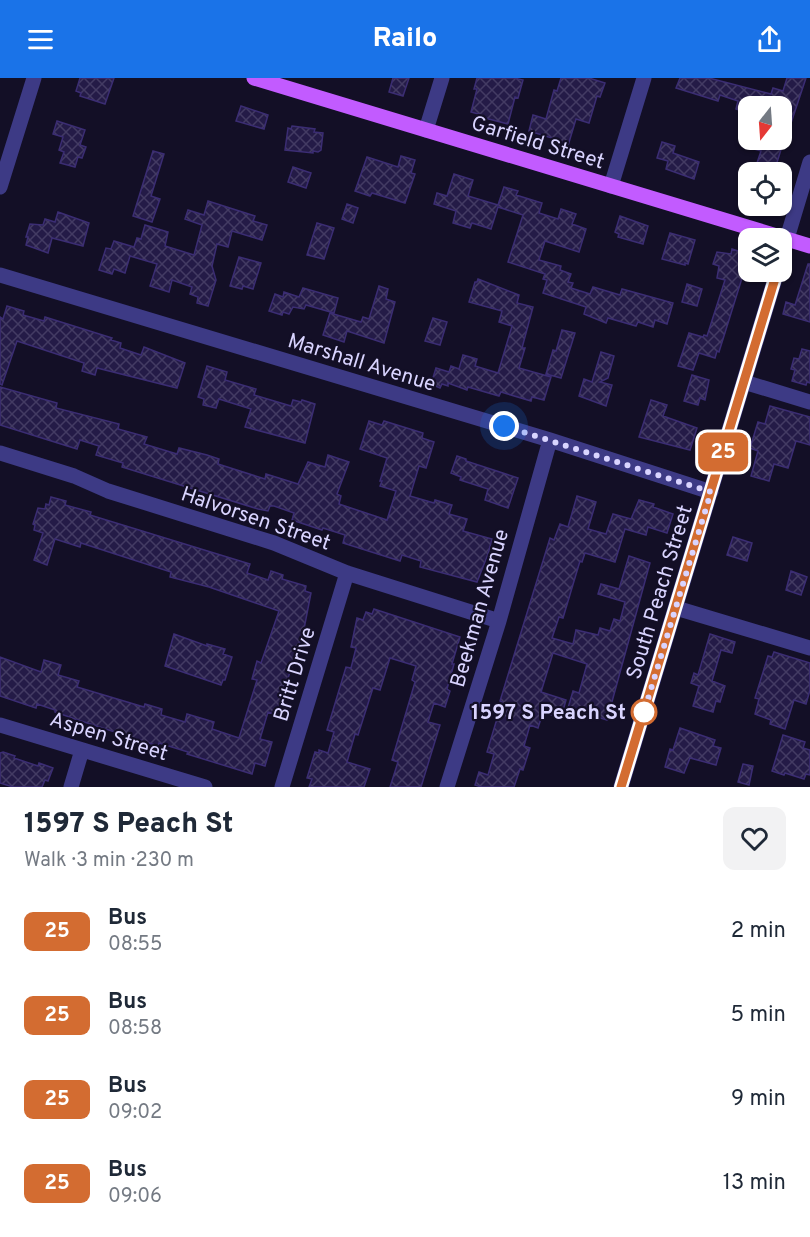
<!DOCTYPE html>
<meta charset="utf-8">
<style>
body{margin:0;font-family:Overpass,sans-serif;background:#f2f2f3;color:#1f2937;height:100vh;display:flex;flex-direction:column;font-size:22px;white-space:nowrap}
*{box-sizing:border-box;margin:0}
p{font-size:20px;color:#747a83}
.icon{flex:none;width:33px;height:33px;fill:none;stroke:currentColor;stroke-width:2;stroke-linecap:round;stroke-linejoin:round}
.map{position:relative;height:709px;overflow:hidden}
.details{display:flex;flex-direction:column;background:#fff;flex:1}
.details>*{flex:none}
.badge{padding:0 12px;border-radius:9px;font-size:21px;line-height:39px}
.needle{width:39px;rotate:197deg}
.controls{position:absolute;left:738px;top:18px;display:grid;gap:12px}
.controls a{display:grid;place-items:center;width:54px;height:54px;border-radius:12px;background:#fff;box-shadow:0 2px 4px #0004;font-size:30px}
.you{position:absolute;width:30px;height:30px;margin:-15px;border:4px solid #fff;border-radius:50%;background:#1a73e8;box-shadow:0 0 0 9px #1a73e833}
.map>.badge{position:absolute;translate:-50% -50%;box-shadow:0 0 0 3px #fff}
.round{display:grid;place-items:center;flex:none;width:63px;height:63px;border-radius:12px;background:#f2f2f3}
.summary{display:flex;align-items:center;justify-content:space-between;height:102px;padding:0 24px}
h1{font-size:28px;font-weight:800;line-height:45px}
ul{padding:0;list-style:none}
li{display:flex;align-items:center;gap:18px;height:84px;padding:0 24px}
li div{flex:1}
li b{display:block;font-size:22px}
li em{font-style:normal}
li .badge{min-width:66px;font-weight:700;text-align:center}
header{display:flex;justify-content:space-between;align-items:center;height:78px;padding:0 24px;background:#1a73e8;color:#fff;font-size:27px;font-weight:800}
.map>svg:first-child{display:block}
.building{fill:url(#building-cross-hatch);stroke:#3b2d73;stroke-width:1.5}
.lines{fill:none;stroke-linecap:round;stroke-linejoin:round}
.minor{stroke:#3d3a85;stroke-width:15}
.major{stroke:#c25bff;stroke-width:15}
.line-casing{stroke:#fff;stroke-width:14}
.line{stroke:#d36c31;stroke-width:9}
.walk{stroke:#d9d4ff;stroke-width:6;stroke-dasharray:0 10.8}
.stop-dot{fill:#fff;stroke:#d36c31;stroke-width:3}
.labels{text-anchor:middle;stroke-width:4.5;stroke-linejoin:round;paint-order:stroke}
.street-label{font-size:21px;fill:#d9d4ff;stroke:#130f26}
.stop-label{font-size:21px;font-weight:bold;fill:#d9d4ff;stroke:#130f26;text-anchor:end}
</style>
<header><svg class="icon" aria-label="menu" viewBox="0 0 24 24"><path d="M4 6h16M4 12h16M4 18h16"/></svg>Railo<svg class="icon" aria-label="share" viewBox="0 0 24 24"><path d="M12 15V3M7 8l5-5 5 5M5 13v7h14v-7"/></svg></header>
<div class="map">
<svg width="810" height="709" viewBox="0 0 810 709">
<defs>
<pattern id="building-cross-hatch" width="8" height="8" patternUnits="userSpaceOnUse" patternTransform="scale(1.5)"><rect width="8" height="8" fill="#241b47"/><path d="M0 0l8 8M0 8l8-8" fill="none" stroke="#433b63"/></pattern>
</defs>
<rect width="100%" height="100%" fill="#130f26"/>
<!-- building -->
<path class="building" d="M80,0H114L105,26L80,18L81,15L76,13Z
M393,0H409L403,18L389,14Z
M477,0H514L523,2L518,20L515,19L508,46L481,39L482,37L471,34L477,11H474Z
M561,0H589L605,5L600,19L597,18L589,45L576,41L567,71L551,66L552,60L529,53L533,37L546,41L554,12L557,13Z
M680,0H709L771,16L773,10L783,13L787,0H806L790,48L782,45V28H763L755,26L754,28H748V35L736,31L738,23L720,17L718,23L676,10Z
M241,28L268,37L264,51L236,43Z
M57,43L85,52L80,67L86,69L82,80L78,79L75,89L60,85L64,74L59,72L63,59L53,56Z
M292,48L315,51L314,54L323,55L321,72L318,74L313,73V75L285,72L288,50L291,51Z
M757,62H784L774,94H754L761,73L754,71Z
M662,64L675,68L673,75L699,84L694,101L666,91L668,83L657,80Z
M153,73L164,76L151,118L160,121L152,144L133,138Z
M401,78L415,82L411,95L415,96L405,125L372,115L370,118L355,113L367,79L398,89Z
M293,89L311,95L306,110L288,104Z
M454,96L473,102L468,118L498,127L504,109L518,113L516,117L542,125L539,135L558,141L561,131L576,136L572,146L586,151L579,174L545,163L539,182L561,188L560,192L571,196L568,204L573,205L571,210L590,216L593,209L620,217L622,211L673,225L667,246L655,242L653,249L638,244L636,248L608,240L606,245L584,236L586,229L543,215L547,202L543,201L545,196L508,184L523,137L498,129L491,151L472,145L470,150L453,145L456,133L434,126L437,115L447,118Z
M208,123L255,138L253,143L267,147L262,162L232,153L228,169L217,166L212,188L216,202L208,228L197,225L198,219L190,216L192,209L172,202L169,214L150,208L157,186L130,178L125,195L114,191L112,196L99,192L106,170L111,171L114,163L134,169L137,160L141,161L145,147L168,154L165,168L194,177L202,147L185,141L188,132L204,137Z
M347,126L358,130L353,145L342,141Z
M58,134L89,145L83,168L52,160L48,175L26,167L28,159H26L30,146L43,147L45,141L55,144Z
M620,138L648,148L643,166L618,159L619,156L615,154Z
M317,145L334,150L324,181L307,177Z
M670,155L695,162L688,186L685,185V187L662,181Z
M732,171L748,176V181L719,274L717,273L715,280L699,275L693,292L678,288L689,255L703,259L704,257L707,258L725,202L717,200L719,188L713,186L717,174L731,176Z
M239,179L261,185L253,211L243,208L242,211L230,208Z
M808,186H810V244L783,236L786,224L795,227Z
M478,201L519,217L517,225L533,229L522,270H525L519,290L551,299L544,322L532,319L531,323L501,314L499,318L468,309L467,312L448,305V308L442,306L440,310L431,306L436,290L449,294L451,288L459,291L463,277L477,281L475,288L498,295L512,248L499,244L502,233L469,224L475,204H477Z
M687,206L702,211L697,228L682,224Z
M379,208L388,211L386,221L395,224L384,265L347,253L344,264L323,257L330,235L361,244L363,239L369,241Z
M303,210L338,220L334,235L306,227L304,231L293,229L289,236L283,234L282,237L269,233L275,216L283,219L284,214L299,219Z
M7,228L24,233L23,237L44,243L45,239L112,260L111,262L121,265L120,270L141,277L144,269L185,285L177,310L97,290L95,297L82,293L84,285L17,263L2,307L0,306V239L3,241Z
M433,240L447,244L440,267L425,263Z
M562,252L575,255L561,300L546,296L553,272L556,273Z
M802,271L810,273V305L807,304L806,307L792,303L795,292L791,291L794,280L799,281Z
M601,274L614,278L608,300L600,304L612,307L606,328L579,318L584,301L592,304Z
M207,288L227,294L225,302L256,311L254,317L291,328L293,322L301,324L302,322L315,326L305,365L245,349L251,331L219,321L216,330L203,327L204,321L198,319Z
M692,297L709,302L705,322L700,320L698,327L684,323Z
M0,309L57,325L56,330L119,346L118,351L147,359L144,366L177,376L179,370L207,377L219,381L218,386L265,401L266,396L298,406L308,384L325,389L328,377L349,384L337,416L341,418L339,426L387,442L396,413L380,408L382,403H380L387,380L360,371L369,343L382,347L384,343L423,355L422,360L434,364L426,390L419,388L410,418L434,425L435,422L452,427L449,436L467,441L463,453L492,461L488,476L477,504L420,489L421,483L402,477L400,483L343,465L345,457L323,450L322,452L292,442L294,435L274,428H270L268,433L258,431L122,389L123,385L96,377L99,368L80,362L77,371L0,347Z
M651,322L667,327L663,338L697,350L690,372L639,359Z
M770,328L810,339V367L796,363L788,390L774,386L769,403L751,398L758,373L750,370L758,344L765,346Z
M457,378L466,381V383L518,400L508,430L485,422L488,411L460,402L461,399L451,395Z
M577,418L596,424L588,451L606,456L613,436L631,441L639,422L654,426L653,429L673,436L667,455L648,449L646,457L625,451L615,484L585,475L582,484L580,483L563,540L559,539L552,560L573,566L576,552L598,557L600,550L610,553L614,541L620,543L625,524L598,516L601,506L619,511L629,478L650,485L607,642L568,630L573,613L579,615L587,586L553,575L541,614L566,622L561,640L543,634L538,650L530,647L524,668L530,670L523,692L520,691L514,709H481L475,707L479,694L488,697L494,676L487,674L502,624L500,623L550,460L554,462L560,446L568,449Z
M51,419L66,423L65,427L91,434L90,437L250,486L247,495L268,502L271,493L283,497L282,501L306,508L305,513L311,515L304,551L276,637L268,634L260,661L272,664L265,688L255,685L252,696L187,676L188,674L159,665L158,668L75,641L55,634V632L37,626L36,630L0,618V579L41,594L44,582L61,587L58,597L79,603L77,609L144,629L145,626L162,631L161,637L185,644L187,636L214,644L212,651L239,660L257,602L252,601L257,583L261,585L279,533L209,509L170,499L171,494L81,465L80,469L55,461L47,487L34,482L43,455L34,452L35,447L33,446L38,430L45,431L46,426L49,427Z
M733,459L752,465L747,483L727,477Z
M791,493L807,499L801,517L786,512Z
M374,531L460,559L452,586H454L447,611L450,613L445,629L434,625L428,644L440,647L421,709H390L398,684L392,682L415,604L412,602L416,588L390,580L380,612L373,610L358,657L355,656L347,684L370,691L364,709H309L312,701L307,700L315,674L319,675V672L328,675L334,654L327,652L346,589L351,590L356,570L351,569L357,540L363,542L366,534L372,536Z
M174,556L207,568V566L225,571L223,576L232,579L225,602H223L221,607L165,588Z
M710,556L735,564L732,575L721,572L712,603L725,608L720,624L716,623L713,634L693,628L699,608L691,605L694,595L698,597Z
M774,574L810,585V612L806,626L794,622L785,651L770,646L771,642L755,636L759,621L755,620L768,578L772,579Z
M680,650L715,662L713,668L721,670L716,687L690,680L684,695L665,689L670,671L673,672Z
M783,657L805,664L803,670L810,672V697L806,696L804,701L785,695L784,697L772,693Z
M3,674L15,678L14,680L38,688L39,685L53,690L48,703L45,702L42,709H13L0,705V675Z
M743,686L753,688L749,707L738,704Z"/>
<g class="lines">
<!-- minor -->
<path class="minor" d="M426,52L442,0
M611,108L644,0
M0,109L34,0
M782,177L810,84
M0,197L550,362L711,414
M744,304L810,324
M0,375L74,398L108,413L274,465L347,495L499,543
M676,530L810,570
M0,647L205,709
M71,709L82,672
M282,709L347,495
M447,709L499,543L550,362
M621,709L777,194"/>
<!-- major -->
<path class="major" d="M254,0L810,168"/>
</g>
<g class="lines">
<!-- line casing -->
<g class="line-casing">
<path id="line" d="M621,709L777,194"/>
</g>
<!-- line -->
<use href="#line" class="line"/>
<!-- walk -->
<path class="walk" d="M504,348L711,414L644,634"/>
</g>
<!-- markers -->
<circle class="stop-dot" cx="644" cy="634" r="12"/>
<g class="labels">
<!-- street labels -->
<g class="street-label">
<text transform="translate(538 64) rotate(17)" y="7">Garfield Street</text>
<text transform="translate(362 284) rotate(17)" y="7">Marshall Avenue</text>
<text transform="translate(256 440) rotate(19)" y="7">Halvorsen Street</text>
<text transform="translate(659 514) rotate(-73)" y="7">South Peach Street</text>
<text transform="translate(479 530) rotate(-74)" y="7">Beekman Avenue</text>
<text transform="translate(294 596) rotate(-73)" y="7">Britt Drive</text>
<text transform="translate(109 658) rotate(17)" y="7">Aspen Street</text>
</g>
<!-- stop labels -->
<g class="stop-label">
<text x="626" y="641">1597 S Peach St</text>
</g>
</g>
</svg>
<div class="controls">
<a><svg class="needle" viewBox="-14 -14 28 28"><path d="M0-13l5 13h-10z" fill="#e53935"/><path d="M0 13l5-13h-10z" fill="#747a83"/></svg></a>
<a><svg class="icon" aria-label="locate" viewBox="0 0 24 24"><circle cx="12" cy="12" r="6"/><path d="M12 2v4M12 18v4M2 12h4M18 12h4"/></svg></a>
<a><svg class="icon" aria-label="layers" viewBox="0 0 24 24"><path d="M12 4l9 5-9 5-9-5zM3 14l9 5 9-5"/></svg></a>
</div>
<div class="you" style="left:504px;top:348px"></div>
<b class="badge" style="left:723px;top:374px;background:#d36c31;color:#fff">25</b>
</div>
<section class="details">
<div class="summary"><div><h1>1597 S Peach St</h1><p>Walk · 3 min · 230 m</p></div><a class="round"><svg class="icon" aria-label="heart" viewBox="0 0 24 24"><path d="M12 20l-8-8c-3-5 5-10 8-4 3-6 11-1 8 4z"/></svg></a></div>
<ul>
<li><span class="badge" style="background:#d36c31;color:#fff">25</span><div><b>Bus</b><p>08:55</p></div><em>2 min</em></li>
<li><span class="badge" style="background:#d36c31;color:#fff">25</span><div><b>Bus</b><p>08:58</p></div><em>5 min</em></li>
<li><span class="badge" style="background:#d36c31;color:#fff">25</span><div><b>Bus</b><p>09:02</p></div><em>9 min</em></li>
<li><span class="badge" style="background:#d36c31;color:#fff">25</span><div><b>Bus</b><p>09:06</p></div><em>13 min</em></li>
</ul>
</section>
